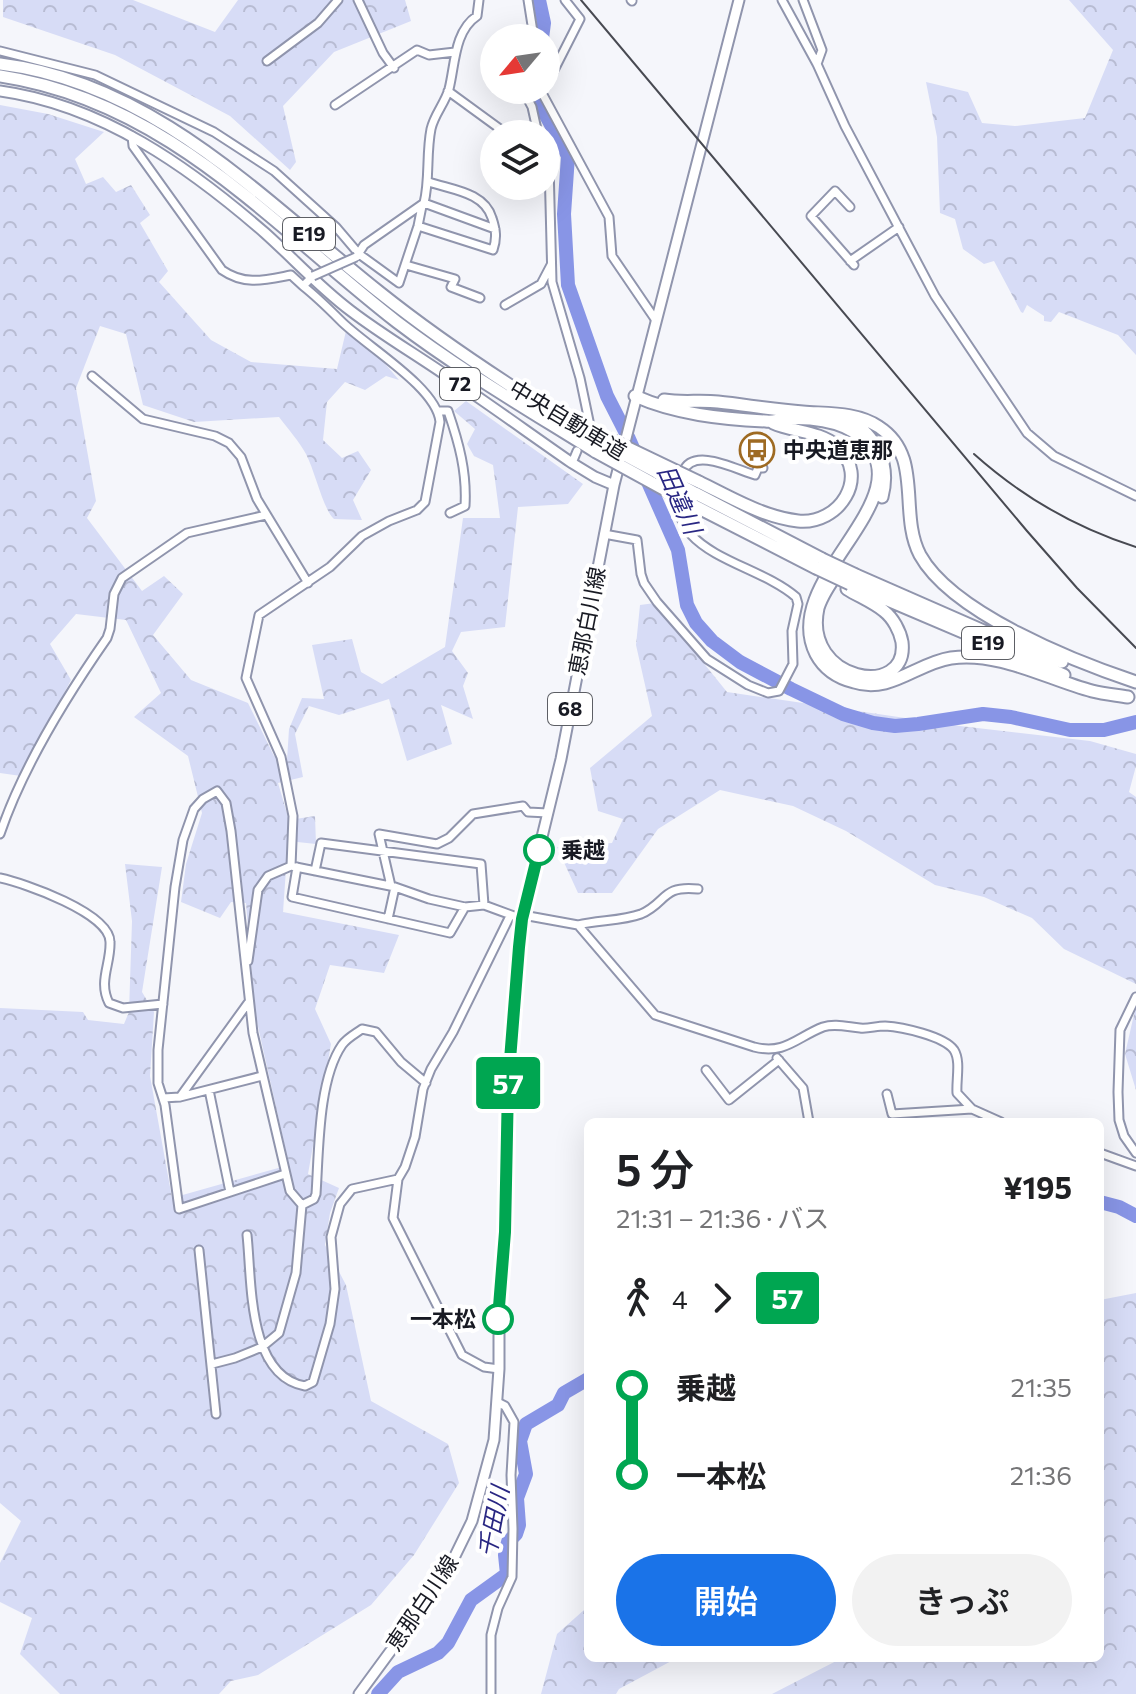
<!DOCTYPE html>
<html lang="ja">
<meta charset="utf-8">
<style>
body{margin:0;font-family:Commissioner,"Noto Sans JP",sans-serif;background:#f2f2f2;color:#202124;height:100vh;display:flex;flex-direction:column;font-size:30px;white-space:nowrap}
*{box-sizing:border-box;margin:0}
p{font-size:26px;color:#757577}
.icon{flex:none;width:44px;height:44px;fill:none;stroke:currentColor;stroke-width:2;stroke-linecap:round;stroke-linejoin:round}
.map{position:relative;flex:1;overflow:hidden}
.details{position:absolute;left:584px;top:1118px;width:520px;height:544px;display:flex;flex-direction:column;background:#fff;border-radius:12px;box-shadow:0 8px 32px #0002}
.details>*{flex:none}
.badge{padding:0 16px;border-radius:6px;font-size:28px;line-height:52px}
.needle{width:52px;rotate:241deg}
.buttons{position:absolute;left:480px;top:24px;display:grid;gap:16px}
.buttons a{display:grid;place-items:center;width:80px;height:80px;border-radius:50%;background:#fff;box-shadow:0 8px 32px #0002;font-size:40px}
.map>.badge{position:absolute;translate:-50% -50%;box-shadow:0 0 0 4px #fff}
.legs{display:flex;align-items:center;gap:12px;height:88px;padding:0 32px;font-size:26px}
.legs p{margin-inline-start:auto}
.head{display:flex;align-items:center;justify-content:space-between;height:136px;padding:0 32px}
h1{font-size:44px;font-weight:600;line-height:60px}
.cta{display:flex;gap:16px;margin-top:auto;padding:16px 32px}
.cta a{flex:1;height:92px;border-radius:48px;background:#1a73e8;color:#fff;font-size:32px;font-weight:600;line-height:92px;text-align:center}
.cta a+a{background:#f2f2f2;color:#202124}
ul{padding:0 32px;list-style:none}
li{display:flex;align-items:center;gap:28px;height:88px;font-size:30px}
li i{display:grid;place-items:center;width:12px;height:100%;margin:0 10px;background:currentColor}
li i::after{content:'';width:20px;height:20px;margin:-10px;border:6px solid;border-radius:50%;background:#fff}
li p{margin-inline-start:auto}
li:first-child i{background:linear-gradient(#0000 50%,currentColor 0)}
li:last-child i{background:linear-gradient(currentColor 50%,#0000 0)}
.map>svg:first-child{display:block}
.forest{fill:url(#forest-crowns)}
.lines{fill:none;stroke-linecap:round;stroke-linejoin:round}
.river{stroke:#8895e6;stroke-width:14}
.minor-casing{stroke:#9095ad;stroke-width:11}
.major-casing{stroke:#9095ad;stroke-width:13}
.highway-casing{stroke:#9095ad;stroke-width:15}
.minor{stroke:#fff;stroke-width:7}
.major{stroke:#fff;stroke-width:9}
.highway{stroke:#fff;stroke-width:11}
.rail{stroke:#484a52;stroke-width:2}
.minor-bridge-casing{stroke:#9095ad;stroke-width:11;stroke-linecap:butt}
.highway-bridge-casing{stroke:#9095ad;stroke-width:15;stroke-linecap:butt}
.minor-bridge{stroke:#fff;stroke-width:7}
.highway-bridge{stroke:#fff;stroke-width:11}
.line-1-casing{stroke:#fff;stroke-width:18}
.line-1{stroke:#00a651;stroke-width:12}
.stop-1-dot{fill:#fff;stroke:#00a651;stroke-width:4}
.labels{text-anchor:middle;stroke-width:8;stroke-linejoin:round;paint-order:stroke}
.shield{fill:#fff;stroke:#5d5f65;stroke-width:2}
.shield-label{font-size:20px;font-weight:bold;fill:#181a23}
.street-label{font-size:22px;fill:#181a23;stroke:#fff}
.poi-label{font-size:22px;font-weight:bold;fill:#181a23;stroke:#fff;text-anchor:start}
.stop-label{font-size:22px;font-weight:bold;fill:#181a23;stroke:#fff;text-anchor:start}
.water-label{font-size:24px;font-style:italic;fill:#292783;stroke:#fff}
</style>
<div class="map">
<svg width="1136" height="1694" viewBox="0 0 1136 1694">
<defs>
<pattern id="forest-crowns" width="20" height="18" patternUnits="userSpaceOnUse" patternTransform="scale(2)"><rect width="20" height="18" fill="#d7dcf6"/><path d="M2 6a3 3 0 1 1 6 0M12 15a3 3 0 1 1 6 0" fill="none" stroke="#b8bcd3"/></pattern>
</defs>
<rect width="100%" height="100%" fill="#f5f6fb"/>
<!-- forest -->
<path class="forest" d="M3,0H133L215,32L238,0H405L411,21L334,52L283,106L296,162L290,170L230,116L115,55L3,17Z
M1069,0H1136V355L1118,335L1059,312L1051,322L1044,321V316L1027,305L1023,313L1021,312L994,261L984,264L963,249L955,219L940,213L937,137L926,82L968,92L982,123L1015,126L1085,118L1113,50Z
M0,105L48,114L104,132L75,159L86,184L103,177L116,192L131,185L150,215L140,223L168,271L159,282L211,340L251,362L337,369L346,331L381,359L399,380L386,376L365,390L345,382L327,402L323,440L342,458L358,451L371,470L353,500L362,520L334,519C323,509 315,471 306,454C299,441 288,429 279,417L194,422L143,405L126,334L100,326L76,388L96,501L87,518L142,591L164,576L183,594L153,635L191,680L248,703L274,756L287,760L289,729L302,698L324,699L312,645L352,639L361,672L382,684L445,647L463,518H500L493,465L474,456L467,444L475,429L454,411L466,401L583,484L568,504L518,507L505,627L461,632L452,651L468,673L463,686L473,719L441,705L452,744L407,761L389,699L339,715L309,706L295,734L303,777L278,783L289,820L315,816L316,844L288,841L283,912L399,935L384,973L330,965L315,1009L331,1044L308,1174L339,1188L330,1213L325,1245L346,1285L371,1401L448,1444L459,1483L414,1555L371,1605L258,1675L231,1681L219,1694H60L20,1654L32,1618L0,1602V1563L21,1521L0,1503V1008L83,1012L88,1020L124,1024L129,1012L132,921L125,864L162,867L142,992L154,1012L150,1076L172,1198L289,1165L255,1013L246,903L231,902L220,918L181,902L186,864L202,813L188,756L134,717L161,693L126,620L76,614L50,644L71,680L21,776L0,773Z
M655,603L727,692L960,726L1090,741L1136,754V766L1129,792L1136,797V984L1064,949L1032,918L984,897L935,885L846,831L793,806L720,790L658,829L612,893H578L557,847L612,843L623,819L598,811L590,768L652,716L636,645L640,605Z
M1135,1010H1136V1090L1125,1054Z
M1136,1293V1694H772L842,1658H1100V1300Z
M588,1547V1658H677L619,1689L616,1694H541L557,1634L584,1610Z"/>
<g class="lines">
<!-- river -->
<path class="river" d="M539,0L544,23L542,38
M532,90L568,156L564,214L568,285L607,396L629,439L678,550L687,605L696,623L712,641L740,662L791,689L843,714L873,723L895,726L918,724L983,714L1011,717L1070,730H1104L1136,722
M1100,1202L1119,1207L1136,1216
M378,1694L398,1672L438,1653L448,1643L471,1600L507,1574L505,1555L508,1542L516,1534L519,1525L517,1498L526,1474L520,1441L526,1424L558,1405L564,1393L588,1379"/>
<!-- minor casing -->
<g class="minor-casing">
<path id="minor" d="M358,0L383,53L394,68
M528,0L534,38
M631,0L632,1
M782,0L817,64L845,126L935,296L1027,433L1054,456L1136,496
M803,0L822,50L817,64
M0,51L95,75L214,132L274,171L336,227L359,254L399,283L418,226L422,206
M267,61L318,23L338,0
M546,86L580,19L565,0
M523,90L532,107L538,134
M448,91L507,134
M542,93L609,217L612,256L655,319
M335,105L417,50L429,55L455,52
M132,136L133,146L222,270C245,286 265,280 291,275L303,286
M546,154L549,164L552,282L580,378L589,421
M424,203L495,229
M850,207L835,191L811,216L854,265
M418,226L493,250C497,238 496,230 492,218C484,192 452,190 429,182
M357,256L364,245L424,203C430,179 426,154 431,129C434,115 445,103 449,89C455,66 454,31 477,16L479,0
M850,261L899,227
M406,265L455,279L451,287L480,298
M505,305L541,284L551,265
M92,376L143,419L215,436L229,443L241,457L257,499L308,583
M439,411H448C459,443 467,472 465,506L450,513
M572,463L577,451
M604,534L637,540L641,574L644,583L657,602L707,659L748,685L768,693L779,691L793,664L792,631L798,604L796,597C751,558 654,555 683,472C693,446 737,470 755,475L758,468H763
M0,834C22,769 68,694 107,638L110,629L114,594L122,578L187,533L266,515
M291,866L293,816L281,757L246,678L259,615L330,567L362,536L389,521L417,510L425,502L440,422C437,387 364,345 340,320C328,308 317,297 303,286L313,276
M297,867L292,897L450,933L465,907
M315,871L321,843L481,864L484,905
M0,878C24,883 110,913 110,942C111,964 98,981 109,1003L123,1008L163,1004
M391,886L379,834L437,844L449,838L473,814L523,806L528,812L548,813
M523,915L578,925L655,1015L754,1047C785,1055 797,1037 823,1027C835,1023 848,1027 860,1028C868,1029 876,1026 885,1026C902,1027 944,1036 954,1050C961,1061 956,1080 957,1093L972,1109L1001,1122
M388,919L395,887
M578,925C598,920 622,921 641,914C667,903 661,885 698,889
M248,961L258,890L268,876L291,866L395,887L429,899L465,907L484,905L522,919
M1136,997L1120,1030L1118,1092L1119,1120L1124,1136L1136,1153
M777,1058L803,1088L809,1122
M706,1070L729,1100L779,1060
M209,1090L230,1192
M887,1094L892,1114L972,1109
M180,1097L248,1003
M163,1098L180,1097L262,1076
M1100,1153L1136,1166
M302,1205L314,1199L316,1194C319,1151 318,1080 342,1045C347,1038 355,1034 362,1029L376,1032L401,1062L426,1083
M247,1235C252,1280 247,1376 305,1386L313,1382L330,1324L335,1289L331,1237L340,1204L352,1189L398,1179
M199,1250L216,1414
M212,1364L235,1358L262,1347L279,1333L296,1273L302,1205L290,1191L253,1033L231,831L226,803L217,791L203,799L194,809L183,840L175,887L158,1050V1083L165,1105L179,1209L285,1174
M499,1369L484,1367L462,1355L393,1218L398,1179L405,1167L415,1137L423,1089L431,1069L453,1032L510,916
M491,1694V1635L498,1608L512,1577L513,1529L511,1475L514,1422L505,1406L497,1402"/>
</g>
<!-- major casing -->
<g class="major-casing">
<path id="major" d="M0,91C102,105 189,167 265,233C294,259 319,287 351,311C381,334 415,354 447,376C489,404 530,434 572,463L595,477L614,485
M359,1694L417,1615L453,1560L472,1521L494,1440L499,1369V1302L505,1232L508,1085L522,919L561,759L614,485L739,0"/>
</g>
<!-- highway casing -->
<g class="highway-casing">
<path id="highway" d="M0,64C155,83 263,200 379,292C449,348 524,396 601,442
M0,76C167,101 271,224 397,322C460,370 529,410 596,452
M635,396C675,414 722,419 766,421C772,422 777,420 784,419C807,417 841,420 859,436C931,497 777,578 816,654C824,669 838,678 854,682C890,694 917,663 951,658C999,651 1047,679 1092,691C1104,694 1116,695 1128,697
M664,400C682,403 700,400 718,402C746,405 774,410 803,412C828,414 857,412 879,427C924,456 898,513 920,555C952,613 1075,662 1136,682
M847,418C876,436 891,463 882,497
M699,482C730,497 763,517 798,521C839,525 871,477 837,446C819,431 793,432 773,423
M695,493L822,559
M689,503L816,568
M839,571C831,582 822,595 818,608C802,682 909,700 902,642C900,631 893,618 884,611C873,602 858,596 847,589
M856,575L1002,639L1062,662
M850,584L1064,675"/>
</g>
<!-- minor -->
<use href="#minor" class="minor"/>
<!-- major -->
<use href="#major" class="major"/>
<!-- highway -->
<use href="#highway" class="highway"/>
<!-- rail -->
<path class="rail" d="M581,0L1027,531L1077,588L1136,648
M974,454C1021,496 1076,528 1136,547"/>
<!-- minor-bridge casing -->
<g class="minor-bridge-casing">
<path id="minor-bridge" d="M313,276L356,257"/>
</g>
<!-- highway-bridge casing -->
<g class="highway-bridge-casing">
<path id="highway-bridge" d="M603,436L699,482
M596,452L689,503
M619,452L695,493
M822,559L856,575
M816,568L850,584"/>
</g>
<!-- minor-bridge -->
<use href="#minor-bridge" class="minor-bridge"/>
<!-- highway-bridge -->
<use href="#highway-bridge" class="highway-bridge"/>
</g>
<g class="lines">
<!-- line-1 casing -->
<g class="line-1-casing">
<path id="line-1" d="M498,1319L505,1232L508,1085L519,947L522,919L539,850"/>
</g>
<!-- line-1 -->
<use href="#line-1" class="line-1"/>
</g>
<!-- icons -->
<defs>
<g id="bus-ring" transform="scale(1.8)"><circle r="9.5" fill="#fff" stroke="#9e6a22" stroke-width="1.5"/><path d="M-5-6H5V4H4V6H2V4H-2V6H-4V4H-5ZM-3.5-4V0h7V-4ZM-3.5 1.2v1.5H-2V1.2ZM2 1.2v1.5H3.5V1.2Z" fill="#9e6a22"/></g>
</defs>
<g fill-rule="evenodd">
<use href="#bus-ring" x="757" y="450"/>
</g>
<!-- markers -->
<g class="stop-1-dot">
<circle cx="539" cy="850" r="14"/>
<circle cx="498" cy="1319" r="14"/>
</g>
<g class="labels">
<!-- shield labels -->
<g class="shield">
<rect x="283" y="218" width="52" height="32" rx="6"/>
<rect x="440" y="368" width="40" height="32" rx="6"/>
<rect x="962" y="627" width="52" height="32" rx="6"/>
<rect x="548" y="693" width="44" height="32" rx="6"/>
</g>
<g class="shield-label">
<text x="309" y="241">E19</text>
<text x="460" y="391">72</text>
<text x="988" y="650">E19</text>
<text x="570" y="716">68</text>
</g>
<!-- street labels -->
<g class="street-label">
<text transform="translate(568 420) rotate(31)" y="8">中央自動車道</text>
<text transform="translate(587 621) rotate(-79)" y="8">恵那白川線</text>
<text transform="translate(422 1603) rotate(-56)" y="8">恵那白川線</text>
</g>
<!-- poi labels -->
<g class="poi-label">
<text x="783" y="458">中央道恵那</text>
</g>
<!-- stop labels -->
<g class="stop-label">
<text x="561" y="858">乗越</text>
<text x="476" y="1327" text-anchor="end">一本松</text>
</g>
<!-- water labels -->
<g class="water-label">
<text transform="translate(679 500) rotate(66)" y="8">田違川</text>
<text transform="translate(494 1522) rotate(-79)" y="8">千田川</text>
</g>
</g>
</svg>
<div class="buttons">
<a><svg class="needle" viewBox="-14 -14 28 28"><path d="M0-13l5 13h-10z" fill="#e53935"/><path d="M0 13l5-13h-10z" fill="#757577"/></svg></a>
<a><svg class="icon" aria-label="layers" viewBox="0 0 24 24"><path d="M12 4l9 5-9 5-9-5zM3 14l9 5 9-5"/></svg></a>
</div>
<b class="badge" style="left:508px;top:1083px;background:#00a651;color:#fff">57</b>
<section class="details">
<div class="head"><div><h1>5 分</h1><p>21:31 – 21:36 · バス</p></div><b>¥195</b></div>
<div class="legs"><svg class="icon" aria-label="walk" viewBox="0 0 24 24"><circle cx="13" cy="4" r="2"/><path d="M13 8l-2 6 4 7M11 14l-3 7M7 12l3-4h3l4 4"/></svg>4<svg class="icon" aria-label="forward" viewBox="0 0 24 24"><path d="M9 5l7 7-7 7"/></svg><b class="badge" style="background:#00a651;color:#fff">57</b></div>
<ul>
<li><i style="color:#00a651"></i><b>乗越</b><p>21:35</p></li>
<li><i style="color:#00a651"></i><b>一本松</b><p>21:36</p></li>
</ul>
<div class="cta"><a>開始</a><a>きっぷ</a></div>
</section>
</div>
